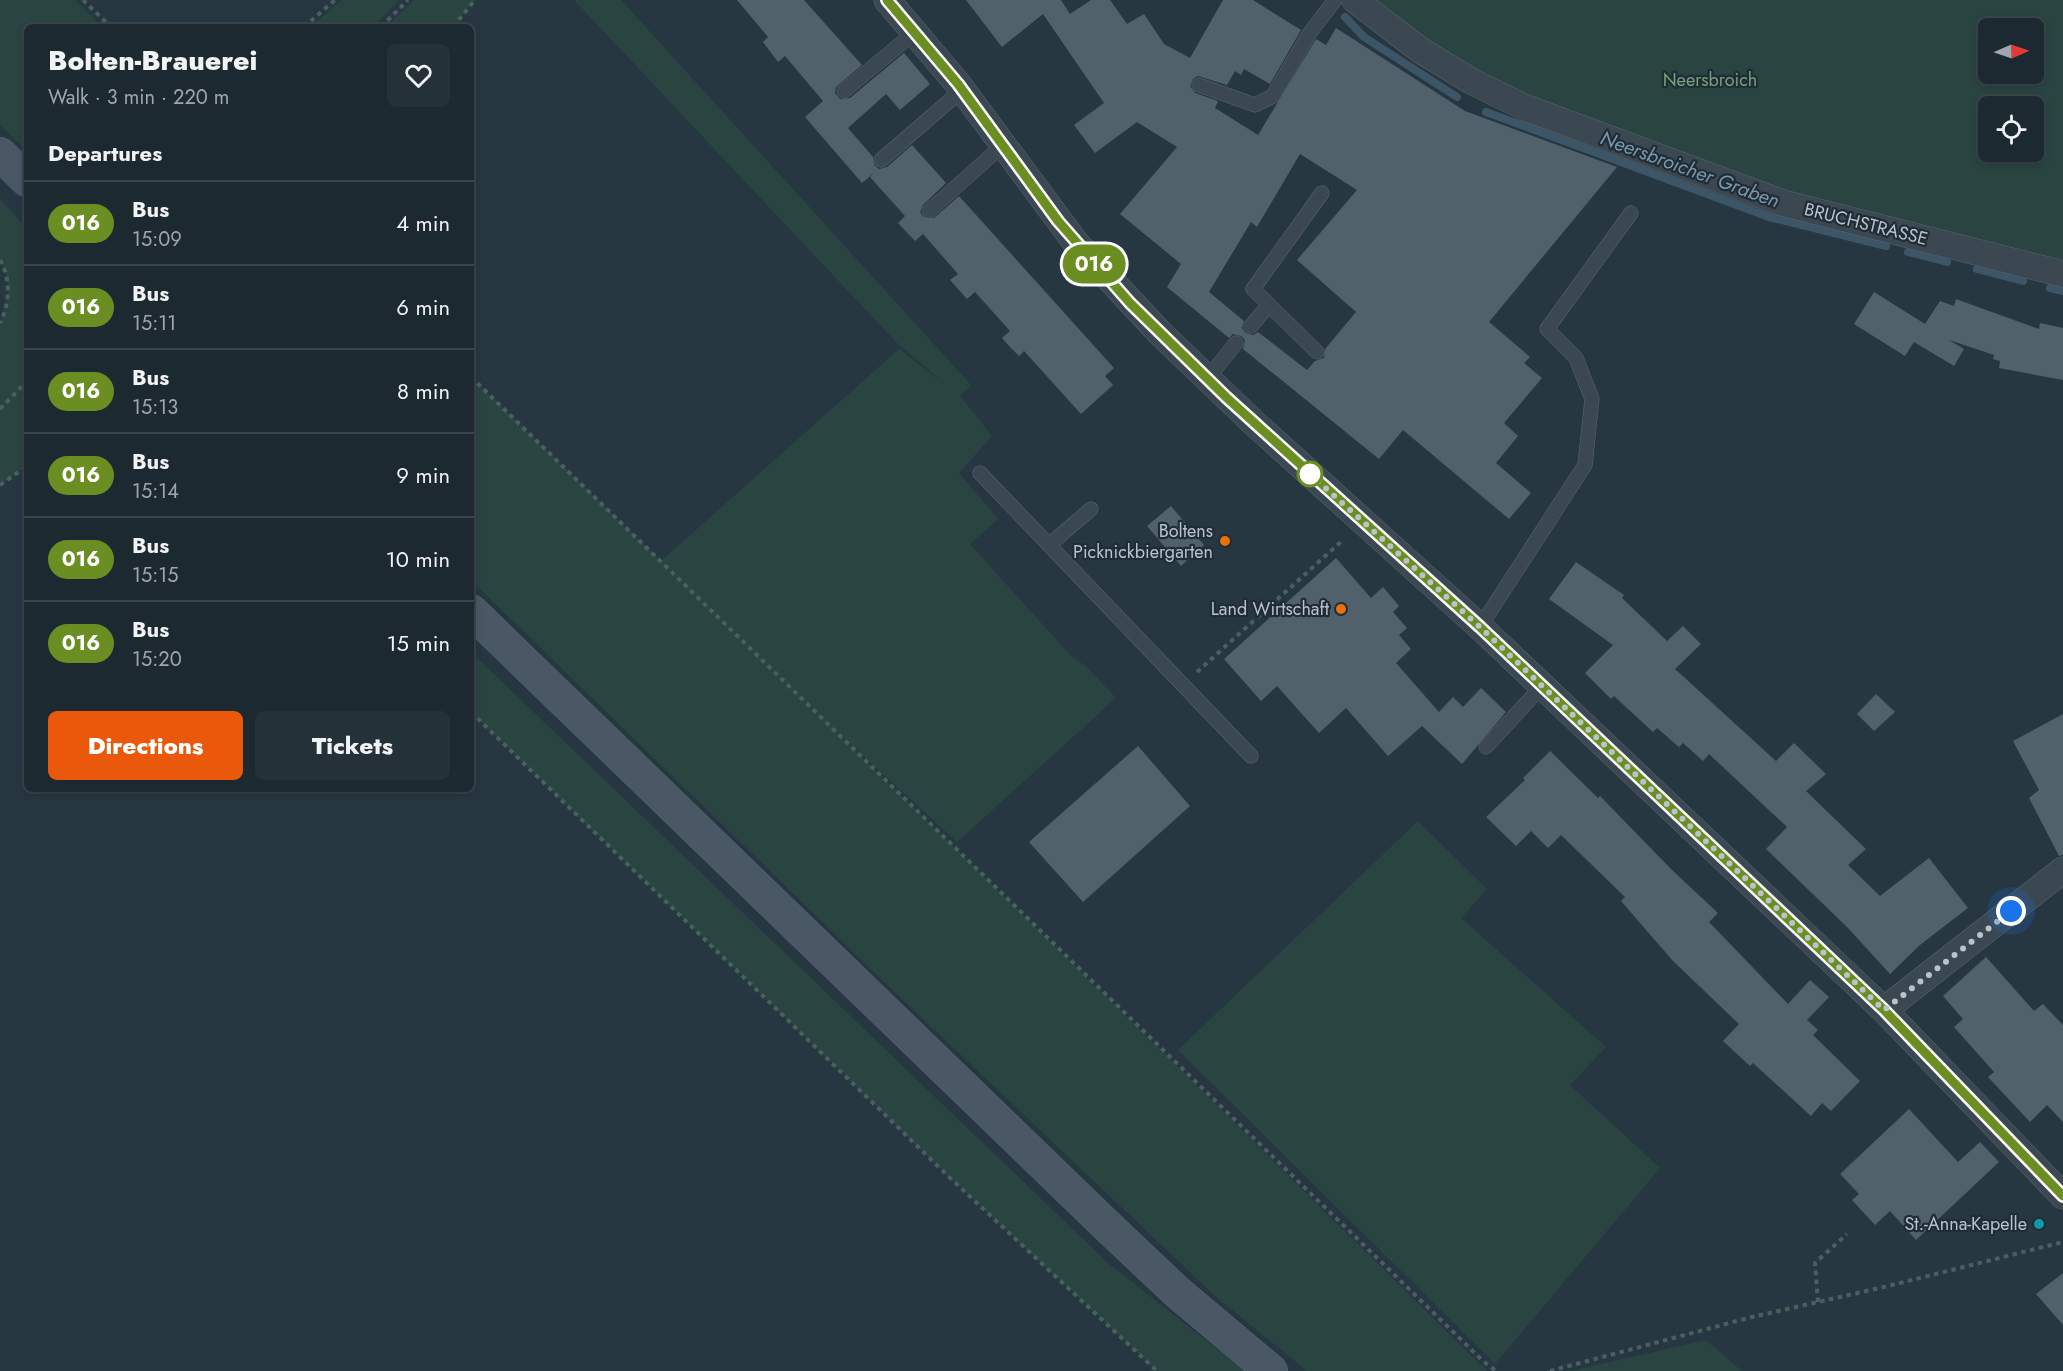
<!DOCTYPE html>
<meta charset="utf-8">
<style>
body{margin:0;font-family:Jost,sans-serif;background:#253139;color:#f1f3f6;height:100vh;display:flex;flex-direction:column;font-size:22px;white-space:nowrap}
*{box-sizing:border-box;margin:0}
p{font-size:20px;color:#a0a6ab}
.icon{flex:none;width:33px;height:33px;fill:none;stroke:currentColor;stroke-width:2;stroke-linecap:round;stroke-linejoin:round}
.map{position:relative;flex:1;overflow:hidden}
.drawer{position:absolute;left:24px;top:24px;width:450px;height:768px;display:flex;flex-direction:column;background:#1d2931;border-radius:9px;box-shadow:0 3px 9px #0003,0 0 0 2px #3b454d}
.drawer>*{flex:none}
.badge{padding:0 12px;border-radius:20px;font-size:21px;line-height:39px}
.needle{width:39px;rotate:88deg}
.tools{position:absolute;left:1978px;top:18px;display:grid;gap:12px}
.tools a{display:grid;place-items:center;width:66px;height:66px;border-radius:9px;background:#1d2931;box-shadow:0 3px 9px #0003,0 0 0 2px #3b454d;font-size:30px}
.you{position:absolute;width:30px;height:30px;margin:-15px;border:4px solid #fff;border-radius:50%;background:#1a73e8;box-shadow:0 0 0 9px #1a73e833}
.map>.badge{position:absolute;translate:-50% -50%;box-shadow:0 0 0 3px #fff}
h2{padding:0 24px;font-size:22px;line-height:54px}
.round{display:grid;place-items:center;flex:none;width:63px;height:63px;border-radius:9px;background:#253139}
.overview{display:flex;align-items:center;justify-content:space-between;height:102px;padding:0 24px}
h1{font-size:28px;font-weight:800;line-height:45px}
.cta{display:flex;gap:12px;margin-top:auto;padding:12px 24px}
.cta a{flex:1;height:69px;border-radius:9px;background:#ea580c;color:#fff;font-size:24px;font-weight:800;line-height:69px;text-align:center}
.cta a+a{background:#253139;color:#f1f3f6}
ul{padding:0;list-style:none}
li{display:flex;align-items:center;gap:18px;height:84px;padding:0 24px;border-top:2px solid #3b454d}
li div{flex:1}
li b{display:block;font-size:22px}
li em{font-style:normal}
li .badge{min-width:66px;font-weight:700;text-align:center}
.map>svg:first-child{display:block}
.green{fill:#2a4442;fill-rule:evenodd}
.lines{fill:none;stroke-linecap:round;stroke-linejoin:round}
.stream{stroke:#3c5668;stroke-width:8}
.building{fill:#50616c;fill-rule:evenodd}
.lane-casing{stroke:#59666f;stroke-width:15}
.street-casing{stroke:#59666f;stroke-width:27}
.secondary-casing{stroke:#59666f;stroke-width:34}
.path{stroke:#49605f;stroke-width:4;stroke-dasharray:4.5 4.5;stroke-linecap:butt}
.lane{stroke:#3b4851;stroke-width:14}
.street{stroke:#3b4851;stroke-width:26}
.secondary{stroke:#495864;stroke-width:33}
.line-casing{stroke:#fff;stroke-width:14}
.line{stroke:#6b8e23;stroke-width:9}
.walk{stroke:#b8c3cb;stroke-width:6;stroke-dasharray:0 10.8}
.stop-dot{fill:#fff;stroke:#6b8e23;stroke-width:3}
.food-dot{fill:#e8710a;stroke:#202d37;stroke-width:2}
.culture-dot{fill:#0f9aa8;stroke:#202d37;stroke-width:2}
.labels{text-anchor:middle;stroke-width:4.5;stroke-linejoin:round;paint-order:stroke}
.park-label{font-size:18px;fill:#77a17a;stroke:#202d37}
.street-label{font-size:18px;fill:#b8c3cb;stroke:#202d37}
.poi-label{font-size:18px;fill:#b8c3cb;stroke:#202d37;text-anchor:end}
.water-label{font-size:20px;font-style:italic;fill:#7a98ad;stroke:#202d37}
</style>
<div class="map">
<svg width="2063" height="1371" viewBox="0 0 2063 1371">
<rect width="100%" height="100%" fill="#273741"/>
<!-- green -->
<path class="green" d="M0,0H75L102,27H27V151L0,125Z
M342,0H399L373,27H310Z
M414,0H475L453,27H386Z
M574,0H621L971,385L960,396L992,436L959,473L998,519L970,544L1072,657L1086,666L1116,698L957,842L834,729L1487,1371H1307L1214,1295L884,982L471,580V377L661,561L899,349L946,385L897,343Z
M1366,0H2063V266L1777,193L1482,79ZM1989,28H2034V74H1989ZM1989,106H2034V152H1989Z
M0,199L27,229V466L0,485V323L8,295L7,279L0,260Z
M471,652L1108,1263L1245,1371H1157L948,1176L471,712Z
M1418,821L1487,889L1461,918L1606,1047L1570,1085L1660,1168L1495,1364L1178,1050Z
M1706,1340L1742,1371H1571Z"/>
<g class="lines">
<!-- stream -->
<path class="stream" d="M1345,17L1364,37L1457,97
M1486,112L1769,217L1886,246
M1908,252L1947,262
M1977,269L2023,281
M2050,288L2063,291"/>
</g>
<!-- building -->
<path class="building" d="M737,0H804L862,65L836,87L835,93L840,99L850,98L904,53L930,84L900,110L886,94L848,128L873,157L874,165L879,169L887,167L912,145L946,183L923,205L920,212L923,217L934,218L959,196L1114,368L1105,376L1113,385L1081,414L1024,351L1019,356L1010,347L1002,338L1010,331L975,292L967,299L950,280L958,274L923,234L915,241L898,223L905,216L870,177L875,172L862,183L805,117L823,101L785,56L778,62L763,42L768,37Z
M966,0H1061L1070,14L1091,0H1110L1127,24L1144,14L1164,44L1190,58L1223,0H1253L1301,30L1270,84L1244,69L1241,75L1235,71L1227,85L1198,76L1193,79L1190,86L1195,93L1218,101L1215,108L1258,135L1316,39L1326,45L1336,28L1465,111L1617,167L1489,322L1530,357L1524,363L1542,378L1504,423L1518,436L1496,463L1531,493L1509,519L1403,430L1379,459L1243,349L1245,340L1241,336L1233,334L1229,338L1167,287L1181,264L1120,214L1177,147L1137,122L1095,153L1074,125L1104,103L1043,14L1002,47ZM1300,154L1357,190L1297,260L1356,312L1325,349L1324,358L1315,361L1307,370L1258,332L1253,335L1246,333L1242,328L1244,321L1209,292L1251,222L1257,227Z
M1874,292L1925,324L1940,301L1954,306L1956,299L2039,329L2040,323L2063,328V380L1999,368L2000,361L1993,359L1994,355L1949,340L1964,349L1954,366L1914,342L1905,356L1854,324Z
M1171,506L1204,545L1181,566L1147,526Z
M1336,558L1371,598L1383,587L1399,606L1393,612L1407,628L1399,635L1411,649L1396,663L1439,712L1453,697L1463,707L1481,688L1506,712L1462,764L1422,726L1388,756L1346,708L1319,733L1277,686L1261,701L1224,659Z
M1576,562L1624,595L1622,598L1667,641L1683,626L1701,644L1675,669L1776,761L1794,743L1826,774L1806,791L1866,849L1848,865L1880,896L1929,858L1968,908L1920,945L1890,974L1847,927L1766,849L1787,827L1709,754L1703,761L1683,743L1679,747L1657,728L1653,732L1614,696L1611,699L1585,673L1613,645L1549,599Z
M1876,694L1895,712L1874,731L1857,714Z
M2063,714V855L2059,856L2029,798L2039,790L2013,741Z
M1138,746L1190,806L1083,902L1029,842Z
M1550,751L1598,798L1600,796L1672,870L1718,913L1709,922L1788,1004L1810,980L1829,997L1807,1020L1818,1030L1813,1035L1860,1081L1831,1111L1822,1103L1811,1116L1753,1063L1750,1066L1723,1041L1739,1024L1673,961L1621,901L1625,897L1561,835L1548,848L1531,831L1516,846L1486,817L1525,780L1523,778Z
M1986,957L2034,1011L2043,1004L2063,1025V1122L2047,1105L2030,1122L1988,1077L1994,1072L1954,1027L1963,1019L1943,996Z
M1909,1109L1958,1162L1980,1142L1999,1162L1916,1240L1890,1211L1875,1225L1852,1200L1859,1194L1840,1174Z
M2063,1273V1325L2036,1294Z"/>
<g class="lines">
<!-- lane casing -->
<g class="lane-casing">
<path id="lane" d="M1199,85L1255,105L1273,96L1309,34L1335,0
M844,91L915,32
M881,160L962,90
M929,211L1003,145
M1251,326L1269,305
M1317,352L1253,289L1322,193
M1207,379L1236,343
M980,473L1251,756
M1049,545L1091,509
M1480,627L1585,465L1592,399L1576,358L1547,329L1631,213
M1486,747L1542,686"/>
</g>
<!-- street casing -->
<g class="street-casing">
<path id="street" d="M887,0L958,84L1076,243L1160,333L1255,424L1480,627L1884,1010L2063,1196
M1355,0L1420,50L1471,81L1526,108L1783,203L2063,274
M1884,1010L2063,870"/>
</g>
<!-- secondary casing -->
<g class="secondary-casing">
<path id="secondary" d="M0,154L27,180
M471,611L1104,1223L1177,1292L1271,1371"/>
</g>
<!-- path -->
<path class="path" d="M83,0L111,27
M304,27L335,0
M381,27L408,0
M453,27L475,0
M0,260C11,279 10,303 0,323
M471,377L1483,1361L1496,1371
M0,409L27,381
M0,485L27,466
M1197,672L1343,540
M471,712L948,1176L1157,1371
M1818,1302L1815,1263L1847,1234
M1550,1371L1752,1317L1888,1286L2063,1242"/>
<!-- lane -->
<use href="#lane" class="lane"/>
<!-- street -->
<use href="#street" class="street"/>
<!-- secondary -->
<use href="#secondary" class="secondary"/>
</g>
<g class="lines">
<!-- line casing -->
<g class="line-casing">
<path id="line" d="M887,0L958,84L1058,221L1130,303L1227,398L1480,627L1884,1010L2063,1196"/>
</g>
<!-- line -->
<use href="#line" class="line"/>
<!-- walk -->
<path class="walk" d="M1310,474L1480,627L1884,1010L2011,911"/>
</g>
<!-- markers -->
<circle class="stop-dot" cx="1310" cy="474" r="12"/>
<g class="food-dot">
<circle cx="1225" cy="541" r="6"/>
<circle cx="1341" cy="609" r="6"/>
</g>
<circle class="culture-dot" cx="2039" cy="1224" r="6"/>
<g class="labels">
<!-- park labels -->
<g class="park-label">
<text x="1710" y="86">Neersbroich</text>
</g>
<!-- street labels -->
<g class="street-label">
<text transform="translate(1866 224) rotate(14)" y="6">BRUCHSTRASSE</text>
</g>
<!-- poi labels -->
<g class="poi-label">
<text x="1213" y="537">Boltens<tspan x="1213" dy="21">Picknickbiergarten</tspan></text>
<text x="1329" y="615">Land Wirtschaft</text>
<text x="2027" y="1230">St.-Anna-Kapelle</text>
</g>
<!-- water labels -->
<g class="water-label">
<text transform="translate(1690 169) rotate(20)" y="7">Neersbroicher Graben</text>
</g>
</g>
</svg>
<div class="tools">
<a><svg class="needle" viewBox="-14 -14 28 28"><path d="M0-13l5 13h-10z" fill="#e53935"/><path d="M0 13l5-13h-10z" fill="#a0a6ab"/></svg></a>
<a><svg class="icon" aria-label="locate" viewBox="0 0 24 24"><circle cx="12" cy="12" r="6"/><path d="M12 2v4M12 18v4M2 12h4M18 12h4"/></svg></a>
</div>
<div class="you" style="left:2011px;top:911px"></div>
<b class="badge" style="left:1094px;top:264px;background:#6b8e23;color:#fff">016</b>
<section class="drawer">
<div class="overview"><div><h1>Bolten-Brauerei</h1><p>Walk · 3 min · 220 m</p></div><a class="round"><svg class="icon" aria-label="heart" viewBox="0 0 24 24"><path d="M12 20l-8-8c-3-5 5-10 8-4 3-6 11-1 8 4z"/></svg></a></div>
<h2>Departures</h2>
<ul>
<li><span class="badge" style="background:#6b8e23;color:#fff">016</span><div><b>Bus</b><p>15:09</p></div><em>4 min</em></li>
<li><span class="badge" style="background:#6b8e23;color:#fff">016</span><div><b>Bus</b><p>15:11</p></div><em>6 min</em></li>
<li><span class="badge" style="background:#6b8e23;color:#fff">016</span><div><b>Bus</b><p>15:13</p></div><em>8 min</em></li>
<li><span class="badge" style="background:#6b8e23;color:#fff">016</span><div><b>Bus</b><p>15:14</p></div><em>9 min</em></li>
<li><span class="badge" style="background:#6b8e23;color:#fff">016</span><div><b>Bus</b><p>15:15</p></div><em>10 min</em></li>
<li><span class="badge" style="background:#6b8e23;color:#fff">016</span><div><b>Bus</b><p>15:20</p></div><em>15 min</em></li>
</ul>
<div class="cta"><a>Directions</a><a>Tickets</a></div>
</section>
</div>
